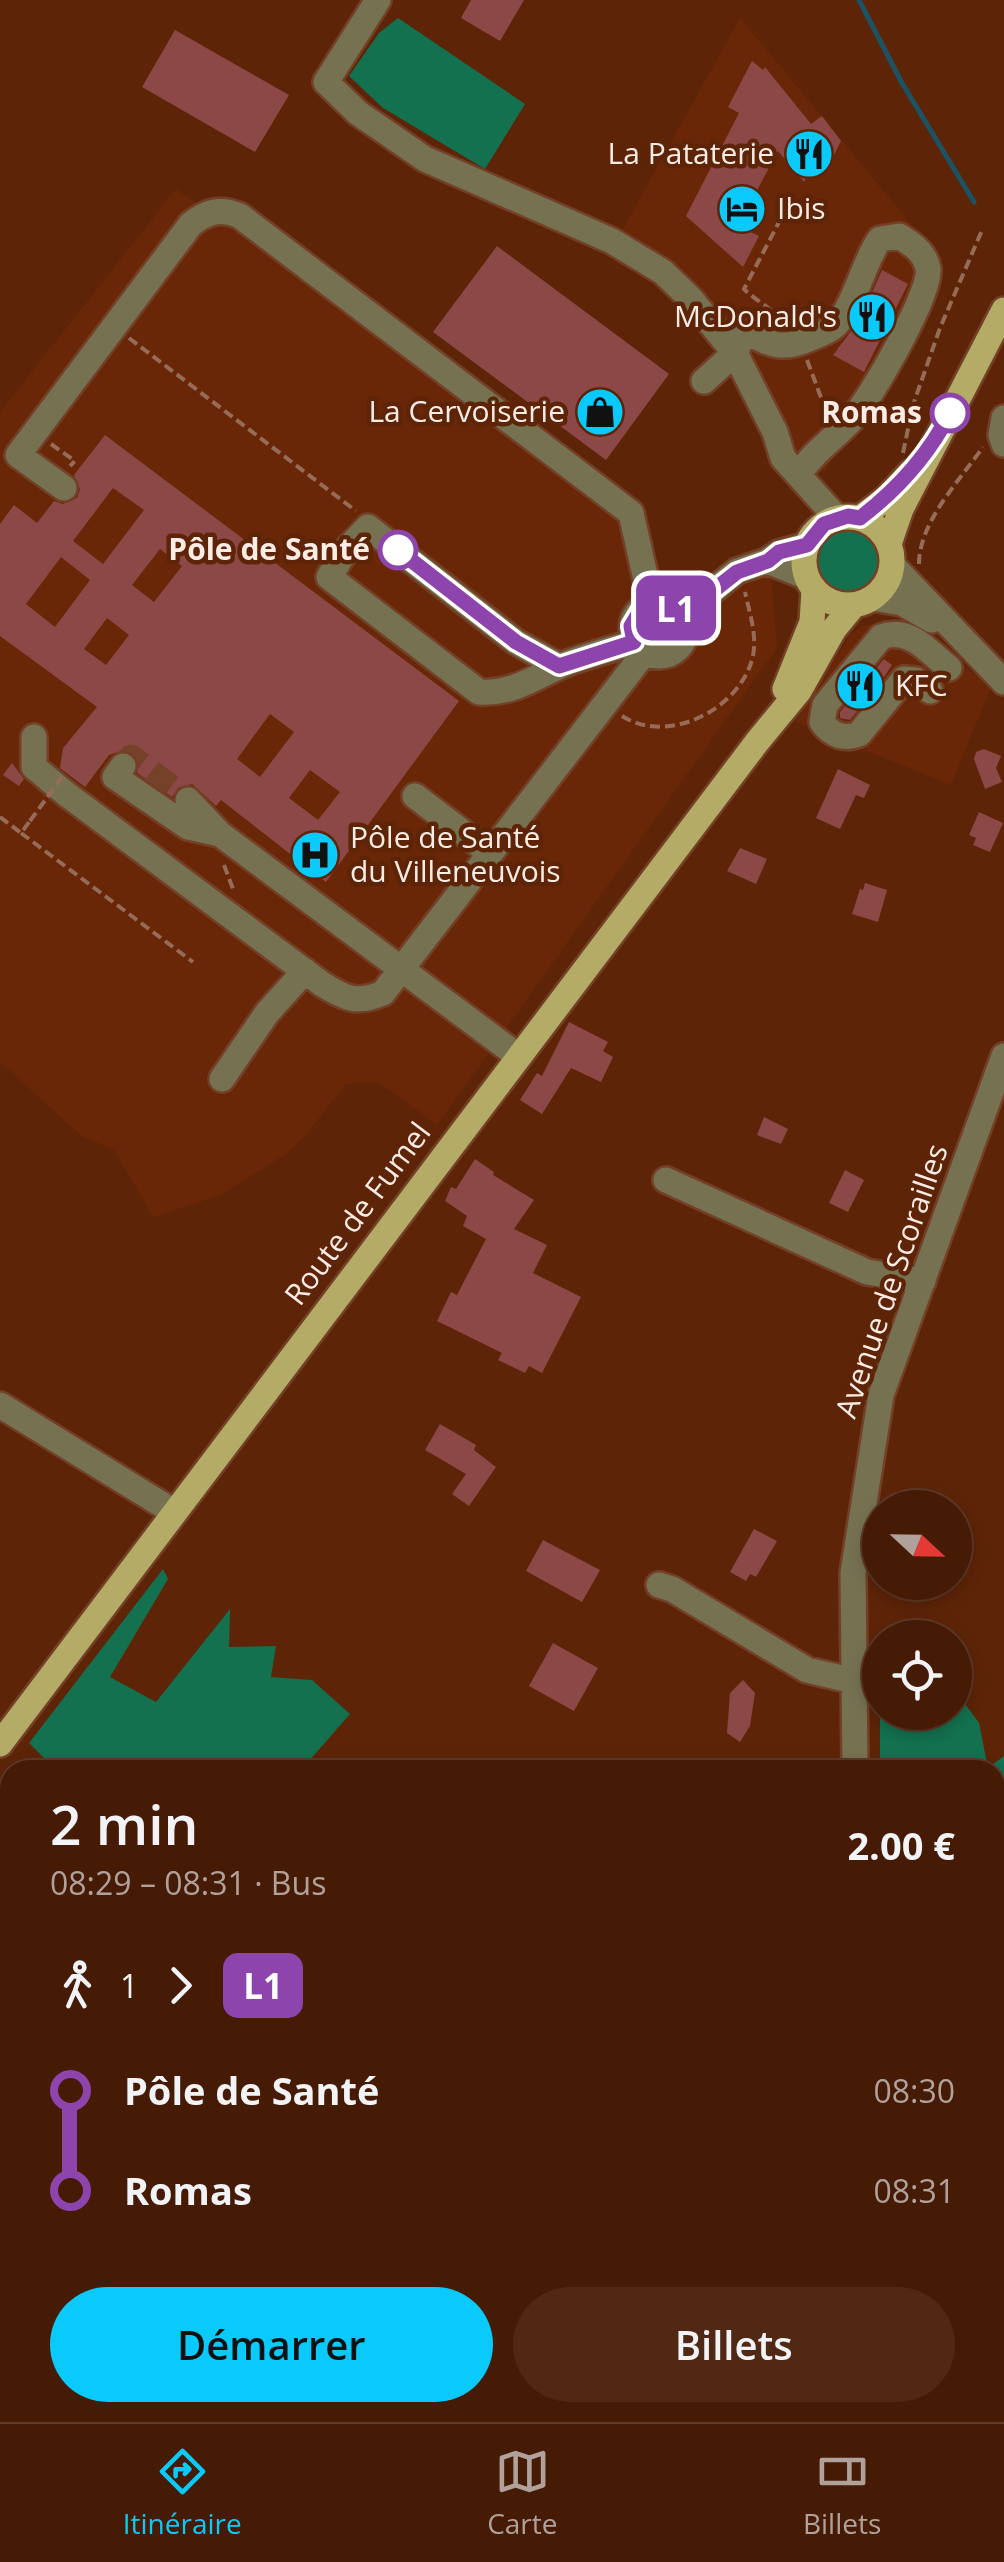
<!DOCTYPE html>
<html lang="fr">
<meta charset="utf-8">
<style>
body{margin:0;font-family:"Open Sans",sans-serif;background:#502814;color:#f1f3f6;height:100vh;display:flex;flex-direction:column;font-size:38px;white-space:nowrap}
*{box-sizing:border-box;margin:0}
p{font-size:32px;color:#b0a19b}
.icon{flex:none;width:55px;height:55px;fill:none;stroke:currentColor;stroke-width:2;stroke-linecap:round;stroke-linejoin:round}
.map{position:relative;flex:1;overflow:hidden}
.drawer{position:absolute;left:0px;top:1760px;width:1005px;height:662px;display:flex;flex-direction:column;background:#461b06;border-radius:30px 30px 0 0;box-shadow:0 5px 15px #0003,0 0 0 2px #5e3928}
.drawer>*{flex:none}
.badge{padding:0 20px;border-radius:15px;font-size:35px;line-height:65px}
.needle{width:65px;rotate:112deg}
.buttons{position:absolute;left:862px;top:1490px;display:grid;gap:20px}
.buttons a{display:grid;place-items:center;width:110px;height:110px;border-radius:50%;background:#461b06;box-shadow:0 5px 15px #0003,0 0 0 2px #5e3928;font-size:50px}
.map>.badge{position:absolute;translate:-50% -50%;box-shadow:0 0 0 5px #fff}
.legs{display:flex;align-items:center;gap:15px;height:110px;padding:0 50px;font-size:32px}
.legs p{margin-inline-start:auto}
.overview{display:flex;align-items:center;justify-content:space-between;height:170px;padding:0 50px}
h1{font-size:55px;font-weight:600;line-height:75px}
.action{display:flex;gap:20px;margin-top:auto;padding:20px 50px}
.action a{flex:1;height:115px;border-radius:60px;background:#09cafa;color:#111;font-size:40px;font-weight:600;line-height:115px;text-align:center}
.action a+a{background:#502814;color:#f1f3f6}
ul{padding:0 50px;list-style:none}
li{display:flex;align-items:center;gap:35px;height:100px;font-size:38px}
li i{display:grid;place-items:center;width:15px;height:100%;margin:0 12px;background:currentColor}
li i::after{content:'';width:25px;height:25px;margin:-12px;border:8px solid;border-radius:50%;background:#461b06}
li p{margin-inline-start:auto}
li:first-child i{background:linear-gradient(#0000 50%,currentColor 0)}
li:last-child i{background:linear-gradient(currentColor 50%,#0000 0)}
.tabs{display:flex;justify-content:space-around;align-items:center;height:140px;border-top:2px solid #5e3928;background:#461b06;font-size:28px;color:#b0a19b}
.tabs a{display:grid;justify-items:center;gap:5px}
.tabs .active{color:#09cafa}
.map>svg:first-child{display:block}
.built{fill:#692707}
.green{fill:#13714f}
.lines{fill:none;stroke-linecap:round;stroke-linejoin:round}
.stream{stroke:#1b5364;stroke-width:5}
.building{fill:#8c4846;fill-rule:evenodd}
.minor-tunnel{stroke:#754229;stroke-width:25;stroke-dasharray:25 12;stroke-linecap:butt}
.minor-casing{stroke:#734027;stroke-width:30}
.major-casing{stroke:#734027;stroke-width:30}
.path{stroke:#966c58;stroke-width:4;stroke-dasharray:10 5;stroke-linecap:butt}
.minor{stroke:#767251;stroke-width:25}
.major{stroke:#b3ab66;stroke-width:25}
.path-bridge{stroke:#966c58;stroke-width:4;stroke-dasharray:10 5;stroke-linecap:butt}
.line-1-casing{stroke:#fff;stroke-width:22}
.line-1{stroke:#8e44ad;stroke-width:15}
.stop-1-dot{fill:#fff;stroke:#8e44ad;stroke-width:5}
.labels{text-anchor:middle;stroke-width:9;stroke-linejoin:round;paint-order:stroke}
.poi-label{font-size:30px;fill:#fcece6;stroke:#5d2408;text-anchor:end}
.stop-label{font-size:30px;font-weight:bold;fill:#fcece6;stroke:#5d2408;text-anchor:end}
.street-label{font-size:30px;fill:#fcece6;stroke:#5d2408}
</style>
<div class="map">
<svg width="1004" height="2422" viewBox="0 0 1004 2422">
<rect width="100%" height="100%" fill="#5d2408"/>
<!-- built -->
<path class="built" d="M740,18L936,254L937,291L860,428L838,449L824,473L788,453L765,381L695,288L657,252L621,232Z
M176,189L198,204L244,201L636,508L659,587L677,592L728,566L769,549L777,648L437,1125L378,1082L346,1084L306,1135L286,1154L221,1195L153,1217L114,1149L84,1138L0,1062V412Z
M884,623H899L914,632L992,685L951,785L795,722L851,634L862,626Z"/>
<!-- green -->
<path class="green" d="M398,18L525,104L485,169L383,108L349,76L379,33Z
M814 560a33 33 0 1 1 66 0a33 33 0 1 1-66 0Z
M163,1569L168,1579L110,1677L156,1702L230,1609L229,1647L276,1646L271,1677L312,1680L350,1714L301,1770H56L29,1743Z
M955,1690L979,1723L988,1768L1004,1756V1900L995,1901V1770H880V1713H903L907,1716L910,1713L955,1712Z
M226,2412H465L490,2422H219Z"/>
<g class="lines">
<!-- stream -->
<path class="stream" d="M859,0L902,83L974,202"/>
</g>
<!-- building -->
<path class="building" d="M471,0H524L500,41L461,18Z
M175,30L289,95L255,152L142,87Z
M752,61L763,70L765,67L811,124L822,116L841,141L832,159L819,153L804,182L778,151L738,226L759,236L743,267L686,216L739,113L728,107Z
M497,246L669,374L606,460L433,332Z
M882,270L908,284L864,372L833,355L861,318Z
M105,435L459,701L326,882L221,800L216,806L192,784L178,788L172,797L137,773L138,760L132,752L124,750L109,755L85,787L60,768L63,748L97,707L0,636V524L14,505L37,523L54,501L63,504L77,498L80,489L74,475ZM113,488L144,510L103,564L73,541ZM160,549L182,566L154,602L132,585ZM61,557L90,580L55,627L26,604ZM107,618L129,635L106,665L84,649ZM270,714L294,732L260,777L237,759ZM310,770L340,792L318,820L289,798Z
M884,659L892,665L880,683L850,720L840,718V712Z
M984,749L1001,756L996,768L1002,782L985,789L974,759L976,752Z
M12,763L24,779L19,786L3,775Z
M838,769L870,785L864,798L856,795L840,829L816,818Z
M979,812L1003,823L990,852L973,845L976,838L969,835Z
M740,848L767,859L756,884L727,871Z
M865,883L887,890L878,922L852,914L860,889L863,890Z
M569,1022L608,1042L603,1051L613,1057L601,1082L571,1068L542,1114L520,1100L537,1073L542,1076Z
M764,1117L788,1129L781,1144L757,1135Z
M475,1159L494,1172L493,1175L534,1200L514,1229L547,1245L533,1273L581,1297L542,1373L529,1366L525,1373L498,1360L502,1353L437,1321L451,1292L457,1295L486,1239L463,1226L467,1216L445,1201L451,1187L456,1189Z
M845,1170L864,1180L848,1212L829,1203Z
M440,1424L476,1445L474,1450L496,1467L469,1506L452,1494L466,1474L425,1450Z
M754,1529L777,1541L756,1577L750,1574L746,1581L730,1572Z
M543,1540L600,1570L582,1602L526,1571Z
M553,1643L598,1668L574,1711L529,1686Z
M743,1680L755,1693L750,1726L740,1742L727,1733L730,1693Z"/>
<g class="lines">
<!-- minor-tunnel -->
<path class="minor-tunnel" d="M123,766L131,757L188,800"/>
<!-- minor casing -->
<g class="minor-casing">
<path id="minor" d="M378,0L326,82L358,113L425,159L612,241L663,272L690,298L735,353L775,432L783,458L837,518
M704,381L735,353L745,331C771,345 782,351 811,338C818,335 827,332 832,328C854,312 863,261 880,239L899,236C912,244 925,252 928,269C932,292 870,400 852,419C833,440 815,450 799,474
M1004,418L1001,435L1004,444
M64,488L18,455L191,224C208,211 220,208 240,216L631,513L651,602
M767,561L807,577
M892,565L1004,682
M873,598L902,603L932,620
M632 629a27 27 0 1 1 54 0a27 27 0 1 1-54 0Z
M679,610L704,598L737,571L767,561L779,553L807,545
M559,666L516,642L368,527L346,550L329,577L479,692C511,694 533,679 560,666C583,656 610,650 634,642
M930,691L916,680L904,679L859,734C844,740 831,735 822,722L825,705L881,637C909,626 929,652 949,668
M34,737V767L65,793L322,984C346,999 357,1004 383,993L645,652
M123,766L115,777L188,827L220,834
M415,796L490,853
M188,800L220,834L518,1056
M222,1079L267,1013L305,971
M666,1180L867,1272L923,1281
M0,1405L174,1512
M659,1585L672,1589L807,1670L854,1681
M855,1770L853,1573L881,1395L1004,1056
M0,1817L10,1826
M995,2292L1004,2299
M866,2412L869,2422
M10,2422L16,2412"/>
</g>
<!-- major casing -->
<g class="major-casing">
<path id="major" d="M804 561a44 44 0 1 1 88 0a44 44 0 1 1-88 0Z
M860,518L887,498L910,473
M889,544L901,509L1004,310
M785,689L812,622L814,590
M0,1744L757,742L799,691L834,629L853,606"/>
</g>
<!-- path -->
<path class="path" d="M788,205L744,289C755,300 782,316 788,325
M129,338L356,511
M807,360L828,416
M51,444L75,461L70,466
M903,453L913,405L940,328L983,228
M919,564C919,522 960,480 983,447
M622,716C667,745 735,711 751,663C759,640 750,615 745,592
M0,817L21,833L30,821
M21,833L193,962
M224,865L233,889"/>
<!-- minor -->
<use href="#minor" class="minor"/>
<!-- major -->
<use href="#major" class="major"/>
<!-- path-bridge -->
<path class="path-bridge" d="M30,821L62,777"/>
</g>
<g class="lines">
<!-- line-1 casing -->
<g class="line-1-casing">
<path id="line-1" d="M398,550L516,642L559,666L634,642L631,626L643,606L666,602L679,610L704,598L737,572L768,561L779,552L807,545L824,524L848,516L860,518C898,489 928,456 950,413"/>
</g>
<!-- line-1 -->
<use href="#line-1" class="line-1"/>
</g>
<!-- icons -->
<defs>
<g id="restaurant-disc" transform="scale(2.5)"><circle r="9.5" fill="#09cafa" stroke="#5d2408"/><path d="M-5-6h1v4h1v-4h1v4h1v-4h1v5L-1.5 .5V6h-2V.5L-5-1ZM5-6V6H3V1.5H1.5Q1.5-4 5-6Z" fill="#111"/></g>
<g id="hotel-disc" transform="scale(2.5)"><circle r="9.5" fill="#09cafa" stroke="#5d2408"/><path d="M-6-4.5h1.5V1H6V5H4.5V3h-9V5H-6ZM-4 0a1.8 1.8 0 1 1 3.6 0ZM.5 0V-2.5h3Q6-2.5 6 0Z" fill="#111"/></g>
<g id="shop-disc" transform="scale(2.5)"><circle r="9.5" fill="#09cafa" stroke="#5d2408"/><path d="M-5-2.5h2.3a2.7 3.5 0 0 1 5.4 0H5L5.5 6h-11ZM-1.5-2.5h3a1.5 2.3 0 0 0-3 0Z" fill="#111"/></g>
<g id="hospital-disc" transform="scale(2.5)"><circle r="9.5" fill="#09cafa" stroke="#5d2408"/><path d="M-5-5h3v3.5h4V-5h3V5h-3V1.5h-4V5h-3Z" fill="#111"/></g>
</defs>
<g fill-rule="evenodd">
<use href="#restaurant-disc" x="809" y="154"/>
<use href="#hotel-disc" x="742" y="209"/>
<use href="#restaurant-disc" x="872" y="317"/>
<use href="#shop-disc" x="600" y="412"/>
<use href="#restaurant-disc" x="860" y="686"/>
<use href="#hospital-disc" x="315" y="855"/>
</g>
<!-- markers -->
<g class="stop-1-dot">
<circle cx="950" cy="413" r="18"/>
<circle cx="398" cy="550" r="18"/>
</g>
<g class="labels">
<!-- poi labels -->
<g class="poi-label">
<text x="774" y="164">La Pataterie</text>
<text x="777" y="219" text-anchor="start">Ibis</text>
<text x="837" y="327">McDonald's</text>
<text x="565" y="422">La Cervoiserie</text>
<text x="895" y="696" text-anchor="start">KFC</text>
<text x="350" y="848" text-anchor="start">Pôle de Santé<tspan x="350" dy="34">du Villeneuvois</tspan></text>
</g>
<!-- stop labels -->
<g class="stop-label">
<text x="922" y="423">Romas</text>
<text x="370" y="560">Pôle de Santé</text>
</g>
<!-- street labels -->
<g class="street-label">
<text transform="translate(358 1214) rotate(-53)" y="10">Route de Fumel</text>
<text transform="translate(892 1281) rotate(-71)" y="10">Avenue de Scorailles</text>
</g>
</g>
</svg>
<div class="buttons">
<a><svg class="needle" viewBox="-14 -14 28 28"><path d="M0-13l5 13h-10z" fill="#e53935"/><path d="M0 13l5-13h-10z" fill="#b0a19b"/></svg></a>
<a><svg class="icon" aria-label="locate" viewBox="0 0 24 24"><circle cx="12" cy="12" r="6"/><path d="M12 2v4M12 18v4M2 12h4M18 12h4"/></svg></a>
</div>
<b class="badge" style="left:676px;top:608px;background:#8e44ad;color:#fff">L1</b>
<section class="drawer">
<div class="overview"><div><h1>2 min</h1><p>08:29 – 08:31 · Bus</p></div><b>2.00 €</b></div>
<div class="legs"><svg class="icon" aria-label="walk" viewBox="0 0 24 24"><circle cx="13" cy="4" r="2"/><path d="M13 8l-2 6 4 7M11 14l-3 7M7 12l3-4h3l4 4"/></svg>1<svg class="icon" aria-label="forward" viewBox="0 0 24 24"><path d="M9 5l7 7-7 7"/></svg><b class="badge" style="background:#8e44ad;color:#fff">L1</b></div>
<ul>
<li><i style="color:#8e44ad"></i><b>Pôle de Santé</b><p>08:30</p></li>
<li><i style="color:#8e44ad"></i><b>Romas</b><p>08:31</p></li>
</ul>
<div class="action"><a>Démarrer</a><a>Billets</a></div>
</section>
</div>
<nav class="tabs">
<a class="active"><svg class="icon" aria-label="directions" viewBox="0 0 24 24"><path d="M12 3l9 9-9 9-9-9zM9 14v-3h6M13 9l2 2-2 2"/></svg>Itinéraire</a>
<a><svg class="icon" aria-label="map" viewBox="0 0 24 24"><path d="M3 6l6-2 6 2 6-2v14l-6 2-6-2-6 2zM9 4v14M15 6v14"/></svg>Carte</a>
<a><svg class="icon" aria-label="tickets" viewBox="0 0 24 24"><path d="M3 7h18v10H3zM15 7v10"/></svg>Billets</a>
</nav>
